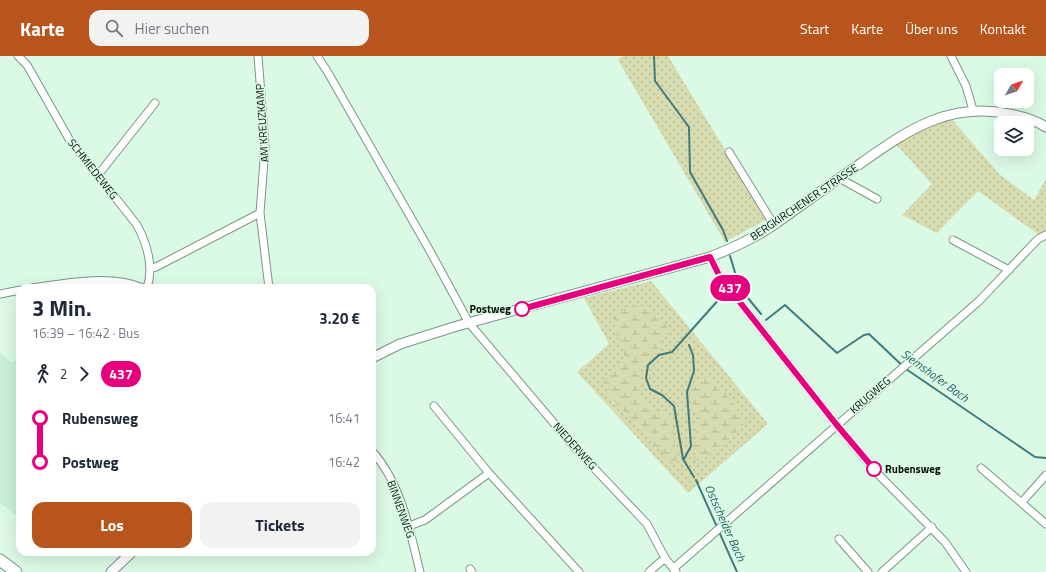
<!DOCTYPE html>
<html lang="de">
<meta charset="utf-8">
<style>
body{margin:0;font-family:"Titillium Web",sans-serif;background:#f2f2f3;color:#1f2937;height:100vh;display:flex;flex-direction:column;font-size:15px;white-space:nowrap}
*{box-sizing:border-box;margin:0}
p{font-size:13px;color:#747a83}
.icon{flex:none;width:22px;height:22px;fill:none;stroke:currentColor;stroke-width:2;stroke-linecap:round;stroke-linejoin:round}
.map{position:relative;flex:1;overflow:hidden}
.details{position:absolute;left:16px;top:228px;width:360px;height:272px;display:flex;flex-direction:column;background:#fff;border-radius:12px;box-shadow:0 4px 16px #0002}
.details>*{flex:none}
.badge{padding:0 8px;border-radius:13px;font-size:14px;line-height:26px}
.needle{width:26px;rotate:51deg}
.tools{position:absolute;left:994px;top:12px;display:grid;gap:8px}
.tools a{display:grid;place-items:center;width:40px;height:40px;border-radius:8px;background:#fff;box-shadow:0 4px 16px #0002;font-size:20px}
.map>.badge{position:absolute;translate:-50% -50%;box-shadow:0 0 0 2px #fff}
.legs{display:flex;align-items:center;gap:6px;height:44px;padding:0 16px;font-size:13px}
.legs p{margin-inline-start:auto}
.headline{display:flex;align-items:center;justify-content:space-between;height:68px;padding:0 16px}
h1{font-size:22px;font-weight:700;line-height:30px}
.primary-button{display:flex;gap:8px;margin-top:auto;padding:8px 16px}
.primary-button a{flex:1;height:46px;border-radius:12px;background:#b8551d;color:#fff;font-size:16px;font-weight:700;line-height:46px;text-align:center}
.primary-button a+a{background:#f2f2f3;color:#1f2937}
ul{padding:0 16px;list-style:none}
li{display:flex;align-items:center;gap:14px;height:44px;font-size:15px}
li i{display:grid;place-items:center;width:6px;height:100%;margin:0 5px;background:currentColor}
li i::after{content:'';width:10px;height:10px;margin:-5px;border:3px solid;border-radius:50%;background:#fff}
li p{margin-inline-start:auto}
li:first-child i{background:linear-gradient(#0000 50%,currentColor 0)}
li:last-child i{background:linear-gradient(currentColor 50%,#0000 0)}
header{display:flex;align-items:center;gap:24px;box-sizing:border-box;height:56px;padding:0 20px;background:#b8551d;color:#fff}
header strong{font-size:19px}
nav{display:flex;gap:22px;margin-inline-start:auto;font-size:14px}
.search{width:280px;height:36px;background:#f2f2f3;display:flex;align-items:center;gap:10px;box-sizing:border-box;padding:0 14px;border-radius:12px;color:#747a83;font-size:15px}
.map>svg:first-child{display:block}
.built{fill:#c9f0d6}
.green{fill:url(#green-dots)}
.wetland{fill:url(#wetland-marsh)}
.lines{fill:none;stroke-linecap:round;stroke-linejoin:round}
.stream{stroke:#417b7c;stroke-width:2}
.minor-casing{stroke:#7a9684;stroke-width:9}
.tertiary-casing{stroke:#7a9684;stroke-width:11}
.secondary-casing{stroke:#7a9684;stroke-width:13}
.minor{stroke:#fff;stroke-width:7}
.tertiary{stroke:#fff;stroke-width:9}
.secondary{stroke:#fff;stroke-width:11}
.line-1-casing{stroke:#fff;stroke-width:9}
.line-1{stroke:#e6007e;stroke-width:6}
.stop-1-dot{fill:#fff;stroke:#e6007e;stroke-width:2}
.labels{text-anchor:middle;stroke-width:3;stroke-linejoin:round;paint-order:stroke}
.street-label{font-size:11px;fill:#08130c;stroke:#dbfae5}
.stop-label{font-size:11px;font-weight:bold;fill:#08130c;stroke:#dbfae5;text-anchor:end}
.water-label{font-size:12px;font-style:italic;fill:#1e5f63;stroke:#dbfae5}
</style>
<header>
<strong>Karte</strong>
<div class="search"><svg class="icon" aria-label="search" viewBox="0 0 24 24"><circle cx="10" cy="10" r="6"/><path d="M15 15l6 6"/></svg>Hier suchen</div>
<nav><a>Start</a><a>Karte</a><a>Über uns</a><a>Kontakt</a></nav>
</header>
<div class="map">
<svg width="1046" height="516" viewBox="0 0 1046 516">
<defs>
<pattern id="green-dots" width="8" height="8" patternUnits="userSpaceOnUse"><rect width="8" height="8" fill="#d7dbb0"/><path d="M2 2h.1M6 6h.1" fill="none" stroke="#b7bb96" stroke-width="1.8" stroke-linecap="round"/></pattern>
<pattern id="wetland-marsh" width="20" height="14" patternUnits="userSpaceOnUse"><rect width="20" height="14" fill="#d7dbb0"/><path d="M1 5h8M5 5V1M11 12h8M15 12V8" fill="none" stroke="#b7bb96"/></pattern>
</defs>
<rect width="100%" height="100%" fill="#dbfae5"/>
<!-- built -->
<path class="built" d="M0,297L12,306L20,302V454L16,459L0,447Z"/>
<!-- green -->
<path class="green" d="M623,0H668L767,163L725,186L618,4Z
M950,61L999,118L1034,144L1046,123V184L978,135L937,177L902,159L932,128L895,87Z
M651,225L768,368L688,437L577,316L609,288L584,242Z"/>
<!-- wetland -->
<path class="wetland" d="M642,250C656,254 661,260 668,272C664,288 655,297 643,307C635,334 637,352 668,358L671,361L675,392L679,401L675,406H669C659,394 649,381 638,370C621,353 613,346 602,324C607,318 618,312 621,308C630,298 617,282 615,272C614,268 615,263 615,259L627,251Z
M706,322C723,324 737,353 745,367L735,378L700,406L695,402L696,360L690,343V333L695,325Z"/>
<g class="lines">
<!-- stream -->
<path class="stream" d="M654,0L655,25L689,71L690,116L723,174L727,185
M734,225L761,258
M766,264L785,249L837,297L864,279L869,278L906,313L1035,401L1046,402
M684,403L691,390L687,336L694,315L693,299L689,289
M694,421L683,403L674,350L662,339L650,333L646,322L648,309L659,299L672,296L737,223L730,200
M696,424L737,516"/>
<!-- minor casing -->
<g class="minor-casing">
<path id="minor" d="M18,0L27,9L69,83L137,169C147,188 154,211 147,232
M258,0L265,91L260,157L269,232
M317,0L327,15L430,195L469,267L575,392L647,468L665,502L676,516
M951,0L966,30L973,54
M729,96L774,169
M98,119L155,47
M839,122L877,143
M953,184L1009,214
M710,201L720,221L836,368L876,416L945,486L966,516
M151,212L156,211L260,157
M32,232C65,227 112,218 143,232
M0,238L20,234
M434,350L489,417L579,516
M372,395C401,427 410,475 420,516
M981,412L1046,468
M1022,446L1046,419
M409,470L425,464L489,417
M839,483L868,516
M674,512L979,245L1038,183L1046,179
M470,513L472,516
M649,516L665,502
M882,516L932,471"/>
</g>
<!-- tertiary casing -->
<g class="tertiary-casing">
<path id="tertiary" d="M372,302L400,288L457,270L710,201C733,192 755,182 775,168C802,149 829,129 857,110C905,76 947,45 1009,58C1021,60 1035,64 1046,71
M111,516L132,496"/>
</g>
<!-- secondary casing -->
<g class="secondary-casing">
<path id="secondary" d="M0,504L16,516"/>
</g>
<!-- minor -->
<use href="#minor" class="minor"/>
<!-- tertiary -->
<use href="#tertiary" class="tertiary"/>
<!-- secondary -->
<use href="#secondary" class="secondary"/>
</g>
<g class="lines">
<!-- line-1 casing -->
<g class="line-1-casing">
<path id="line-1" d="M522,253L710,201L720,221L836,368L874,413"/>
</g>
<!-- line-1 -->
<use href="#line-1" class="line-1"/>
</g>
<!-- markers -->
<g class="stop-1-dot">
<circle cx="522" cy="253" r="7"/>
<circle cx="874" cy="413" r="7"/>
</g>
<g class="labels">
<!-- street labels -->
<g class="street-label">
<text transform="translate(262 67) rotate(-94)" y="4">AM KREUZKAMP</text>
<text transform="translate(93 113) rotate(52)" y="4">SCHMIEDEWEG</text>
<text transform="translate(804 146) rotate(-34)" y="4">BERGKIRCHENER STRASSE</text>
<text transform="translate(870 339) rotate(-41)" y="4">KRUGWEG</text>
<text transform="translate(575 390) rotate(48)" y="4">NIEDERWEG</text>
<text transform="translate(401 453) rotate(70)" y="4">BINNENWEG</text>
</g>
<!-- stop labels -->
<g class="stop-label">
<text x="511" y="257">Postweg</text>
<text x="885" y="417" text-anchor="start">Rubensweg</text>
</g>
<!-- water labels -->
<g class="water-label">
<text transform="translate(935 320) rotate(36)" y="4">Siemshofer Bach</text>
<text transform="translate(725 467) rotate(66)" y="4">Ostscheider Bach</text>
</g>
</g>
</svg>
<div class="tools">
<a><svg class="needle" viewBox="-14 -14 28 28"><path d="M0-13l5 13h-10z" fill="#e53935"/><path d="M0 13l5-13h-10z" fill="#747a83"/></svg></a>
<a><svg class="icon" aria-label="layers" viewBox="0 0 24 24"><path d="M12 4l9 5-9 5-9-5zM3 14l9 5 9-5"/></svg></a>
</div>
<b class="badge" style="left:730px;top:232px;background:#e6007e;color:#fff">437</b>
<section class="details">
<div class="headline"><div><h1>3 Min.</h1><p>16:39 – 16:42 · Bus</p></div><b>3.20 €</b></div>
<div class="legs"><svg class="icon" aria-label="walk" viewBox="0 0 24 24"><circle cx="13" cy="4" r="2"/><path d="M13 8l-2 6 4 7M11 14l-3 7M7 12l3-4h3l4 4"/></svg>2<svg class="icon" aria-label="forward" viewBox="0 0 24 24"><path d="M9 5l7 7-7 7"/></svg><b class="badge" style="background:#e6007e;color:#fff">437</b></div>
<ul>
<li><i style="color:#e6007e"></i><b>Rubensweg</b><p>16:41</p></li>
<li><i style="color:#e6007e"></i><b>Postweg</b><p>16:42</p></li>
</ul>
<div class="primary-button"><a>Los</a><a>Tickets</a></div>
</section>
</div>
